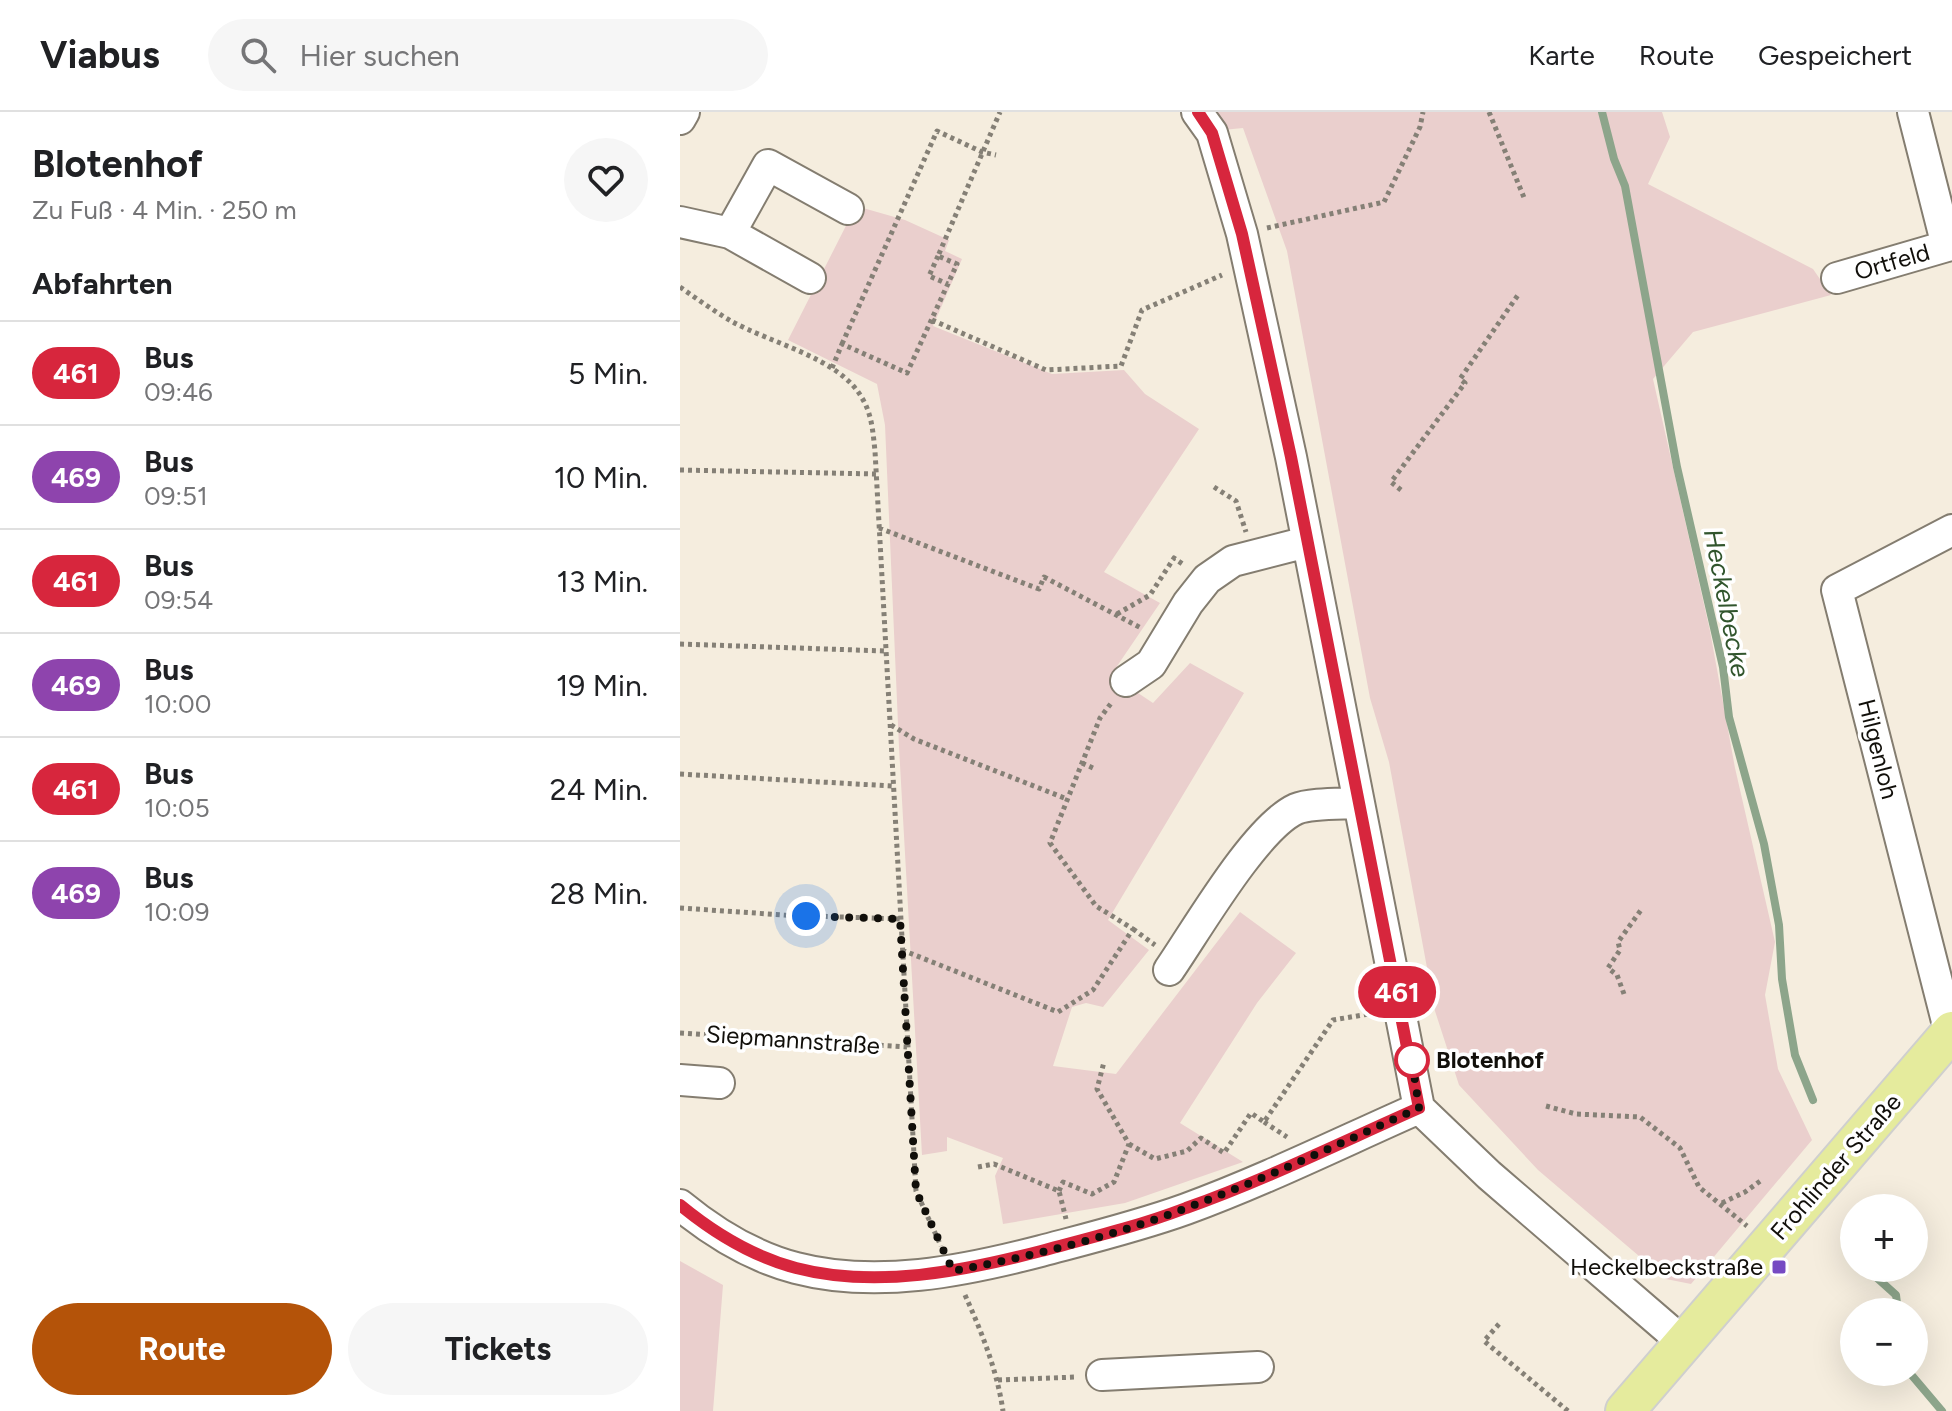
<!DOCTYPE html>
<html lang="de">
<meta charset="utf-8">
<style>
body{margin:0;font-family:Figtree,sans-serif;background:#f6f6f6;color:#202124;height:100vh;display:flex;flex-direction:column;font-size:30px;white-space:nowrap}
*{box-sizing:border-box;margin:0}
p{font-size:26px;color:#757577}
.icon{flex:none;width:44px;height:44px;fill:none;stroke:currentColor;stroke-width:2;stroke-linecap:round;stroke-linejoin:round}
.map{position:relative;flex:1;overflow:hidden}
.details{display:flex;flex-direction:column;background:#fff;width:680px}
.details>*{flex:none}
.badge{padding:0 16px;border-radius:26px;font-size:28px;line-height:52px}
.buttons{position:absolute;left:1160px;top:1082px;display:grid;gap:16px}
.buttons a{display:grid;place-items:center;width:88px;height:88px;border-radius:50%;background:#fff;box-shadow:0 8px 32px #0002;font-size:40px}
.you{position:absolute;width:40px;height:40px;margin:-20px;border:6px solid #fff;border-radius:50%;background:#1a73e8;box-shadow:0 0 0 12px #1a73e833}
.map>.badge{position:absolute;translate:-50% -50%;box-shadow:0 0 0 4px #fff}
h2{padding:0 32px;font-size:30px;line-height:72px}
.round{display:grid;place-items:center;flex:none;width:84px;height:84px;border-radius:42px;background:#f6f6f6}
.headline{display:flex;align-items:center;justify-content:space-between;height:136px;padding:0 32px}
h1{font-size:38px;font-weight:700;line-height:60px}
.cta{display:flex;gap:16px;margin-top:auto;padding:16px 32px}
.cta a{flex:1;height:92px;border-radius:48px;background:#b45309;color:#fff;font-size:32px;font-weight:700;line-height:92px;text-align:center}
.cta a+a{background:#f6f6f6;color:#202124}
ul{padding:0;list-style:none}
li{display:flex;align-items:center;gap:24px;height:104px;padding:0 32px;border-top:2px solid #e0e0e0}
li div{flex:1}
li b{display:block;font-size:30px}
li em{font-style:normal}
li .badge{min-width:88px;font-weight:700;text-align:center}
header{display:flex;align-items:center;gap:48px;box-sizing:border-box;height:112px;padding:0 40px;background:#fff;border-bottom:2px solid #e0e0e0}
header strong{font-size:38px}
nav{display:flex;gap:44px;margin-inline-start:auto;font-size:28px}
.search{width:560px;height:72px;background:#f6f6f6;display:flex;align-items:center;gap:20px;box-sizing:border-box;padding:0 28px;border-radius:44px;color:#757577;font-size:30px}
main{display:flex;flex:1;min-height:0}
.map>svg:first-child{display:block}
.green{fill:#eacfcd}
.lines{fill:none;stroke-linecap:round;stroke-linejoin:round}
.stream{stroke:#8da58b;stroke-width:8}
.minor-casing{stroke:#847d70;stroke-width:34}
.major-casing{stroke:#cfcfce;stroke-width:42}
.path{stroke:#858076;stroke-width:5;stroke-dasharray:4 4;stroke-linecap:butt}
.minor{stroke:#fff;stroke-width:30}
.major{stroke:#e5eb9d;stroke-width:38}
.line-casing{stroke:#fff;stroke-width:18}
.line{stroke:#d7263d;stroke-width:12}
.walk{stroke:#110f0a;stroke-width:8;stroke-dasharray:0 14.4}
.stop-dot{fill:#fff;stroke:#d7263d;stroke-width:4}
.poi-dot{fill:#764ac3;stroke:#fff;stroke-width:3}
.labels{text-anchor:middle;stroke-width:7;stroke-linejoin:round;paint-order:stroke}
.street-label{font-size:24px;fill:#110f0a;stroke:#fff}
.stop-label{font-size:24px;font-weight:bold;fill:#110f0a;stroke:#fff;text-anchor:start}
.poi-label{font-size:24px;fill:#110f0a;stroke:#fff;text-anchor:end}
.water-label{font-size:26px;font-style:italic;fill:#31552d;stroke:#fff}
</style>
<header>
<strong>Viabus</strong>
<div class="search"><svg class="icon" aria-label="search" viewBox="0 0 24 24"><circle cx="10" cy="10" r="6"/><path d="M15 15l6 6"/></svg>Hier suchen</div>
<nav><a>Karte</a><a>Route</a><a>Gespeichert</a></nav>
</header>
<main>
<section class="details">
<div class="headline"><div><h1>Blotenhof</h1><p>Zu Fuß · 4 Min. · 250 m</p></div><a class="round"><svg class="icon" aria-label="heart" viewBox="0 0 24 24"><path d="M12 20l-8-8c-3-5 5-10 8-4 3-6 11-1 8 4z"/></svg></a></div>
<h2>Abfahrten</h2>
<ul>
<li><span class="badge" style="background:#d7263d;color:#fff">461</span><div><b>Bus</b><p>09:46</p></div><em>5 Min.</em></li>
<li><span class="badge" style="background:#8e44ad;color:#fff">469</span><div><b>Bus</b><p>09:51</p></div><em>10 Min.</em></li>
<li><span class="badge" style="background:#d7263d;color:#fff">461</span><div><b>Bus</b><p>09:54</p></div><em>13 Min.</em></li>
<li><span class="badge" style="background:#8e44ad;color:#fff">469</span><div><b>Bus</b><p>10:00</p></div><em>19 Min.</em></li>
<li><span class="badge" style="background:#d7263d;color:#fff">461</span><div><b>Bus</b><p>10:05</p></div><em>24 Min.</em></li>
<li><span class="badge" style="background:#8e44ad;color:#fff">469</span><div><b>Bus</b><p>10:09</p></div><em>28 Min.</em></li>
</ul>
<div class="cta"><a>Route</a><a>Tickets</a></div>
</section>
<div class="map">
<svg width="1272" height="1299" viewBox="0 0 1272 1299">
<rect width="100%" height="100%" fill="#f5edde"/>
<!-- green -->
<path class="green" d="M532,0H982L990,25L968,72L1133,157L1151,183L1013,220L973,267L1030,519L1055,656L1095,830L1085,883L1098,957L1132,1028L1011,1172L986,1167L858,1058L779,973L755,899L709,650L690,586L607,139L563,16L543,18Z
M176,94L225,108L269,128L265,139L282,147L253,214L372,262L444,258L465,282L519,317L424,460L480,491L431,563L473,591L510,551L564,581L428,808L469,838L423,895L406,891L392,895L373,954L436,962L560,800L616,841L577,891L500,1011L563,1050L445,1091L323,1112L315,1064L323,1046L267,1025V1039L242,1043L219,635L205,313L197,272L108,228Z
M0,1149L43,1173L33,1299H0Z"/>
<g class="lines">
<!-- stream -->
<path class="stream" d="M922,0L934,47L945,74L997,355L1043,555L1049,605L1084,732L1099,813L1102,867L1115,943L1133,988
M1173,1144L1174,1145
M1186,1156L1216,1183L1218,1200
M1229,1260L1262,1299"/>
<!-- minor casing -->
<g class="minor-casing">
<path id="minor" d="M517,0L532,21L562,122L611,345L739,996L809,1063L1004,1231
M1233,0L1267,134L1272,133
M0,7L4,0
M0,110L50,121L130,166
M50,121L88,53L168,97
M1157,166L1267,134
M446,569L471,552L508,491L527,467L553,449L627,430
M489,858C516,819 575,716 616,697C630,691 661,692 678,691
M1270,921L1157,478L1272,418
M0,968L39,971
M0,1093C34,1121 74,1145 116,1156C196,1177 284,1159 361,1139C410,1126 459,1114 506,1097C585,1068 662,1030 739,996
M422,1263L578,1255"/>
</g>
<!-- major casing -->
<g class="major-casing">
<path id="major" d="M945,1299L1272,919"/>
</g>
<!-- path -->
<path class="path" d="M809,0L845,88
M587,116L704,90L740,15L743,0
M258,144L249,164L268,172
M0,175C17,187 34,199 51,209C90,231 160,246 182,286C192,302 193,321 195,339L236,1079L261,1134
M252,208L366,258L441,254L462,198L542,163
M162,232L257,19L302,40L316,43
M152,256L162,232L227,261L277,152L258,144L320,0
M0,358L196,362
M534,375L556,389L566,420
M721,378L711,370L785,271L780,267L838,183
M199,416L359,477L364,465L461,516
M437,502L470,483L494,446L504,453
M0,532L205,539
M211,613L234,627L387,687
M402,651L415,657
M0,662L212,674
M0,796L104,803L220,807
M453,817L475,833
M222,838L378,900L413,878L453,817L416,794L370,731L420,606L432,590
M944,882L937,863L928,856L940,838L938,830L961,798
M0,921L227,935
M866,994L896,1002L960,1005L1000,1036L1019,1075L1067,1114
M584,1010L607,1025
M449,1032L475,1047L507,1039L521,1026L544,1041L571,1001L584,1010L653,908L695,901
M298,1055L314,1052L379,1079L386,1107
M379,1079L383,1070L412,1082L434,1070L449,1032L417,977L424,950
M1042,1091L1065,1080L1083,1067
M285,1183C302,1221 317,1258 323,1299
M819,1212L804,1229L888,1299
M318,1268L397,1265"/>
<!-- minor -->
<use href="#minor" class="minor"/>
<!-- major -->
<use href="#major" class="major"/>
</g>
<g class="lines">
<!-- line casing -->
<g class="line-casing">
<path id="line" d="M0,1093C34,1121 74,1145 116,1156C196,1177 284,1159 361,1139C410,1126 459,1114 506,1096C585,1068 662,1030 739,996L611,345L562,122L532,21L518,0"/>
</g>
<!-- line -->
<use href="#line" class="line"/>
<!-- walk -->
<path class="walk" d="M126,804L220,807L236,1079L273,1159C353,1144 434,1124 509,1095C587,1066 663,1030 739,996L732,948"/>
</g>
<!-- markers -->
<circle class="stop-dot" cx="732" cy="948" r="16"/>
<rect class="poi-dot" x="1091" y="1147" width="16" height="16" rx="4"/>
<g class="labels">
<!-- street labels -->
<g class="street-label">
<text transform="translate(1212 150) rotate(-16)" y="8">Ortfeld</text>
<text transform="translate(1198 637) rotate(76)" y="8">Hilgenloh</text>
<text transform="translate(113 928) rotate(4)" y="8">Siepmannstraße</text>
<text transform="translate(1156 1055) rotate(-49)" y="8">Frohlinder Straße</text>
</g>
<!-- stop labels -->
<g class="stop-label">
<text x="756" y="956">Blotenhof</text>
</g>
<!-- poi labels -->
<g class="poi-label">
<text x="1083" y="1163">Heckelbeckstraße</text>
</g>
<!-- water labels -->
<g class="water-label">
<text transform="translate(1047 491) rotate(79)" y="9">Heckelbecke</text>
</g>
</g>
</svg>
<div class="buttons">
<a>+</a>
<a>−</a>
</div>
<div class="you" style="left:126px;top:804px"></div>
<b class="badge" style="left:717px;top:880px;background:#d7263d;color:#fff">461</b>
</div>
</main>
